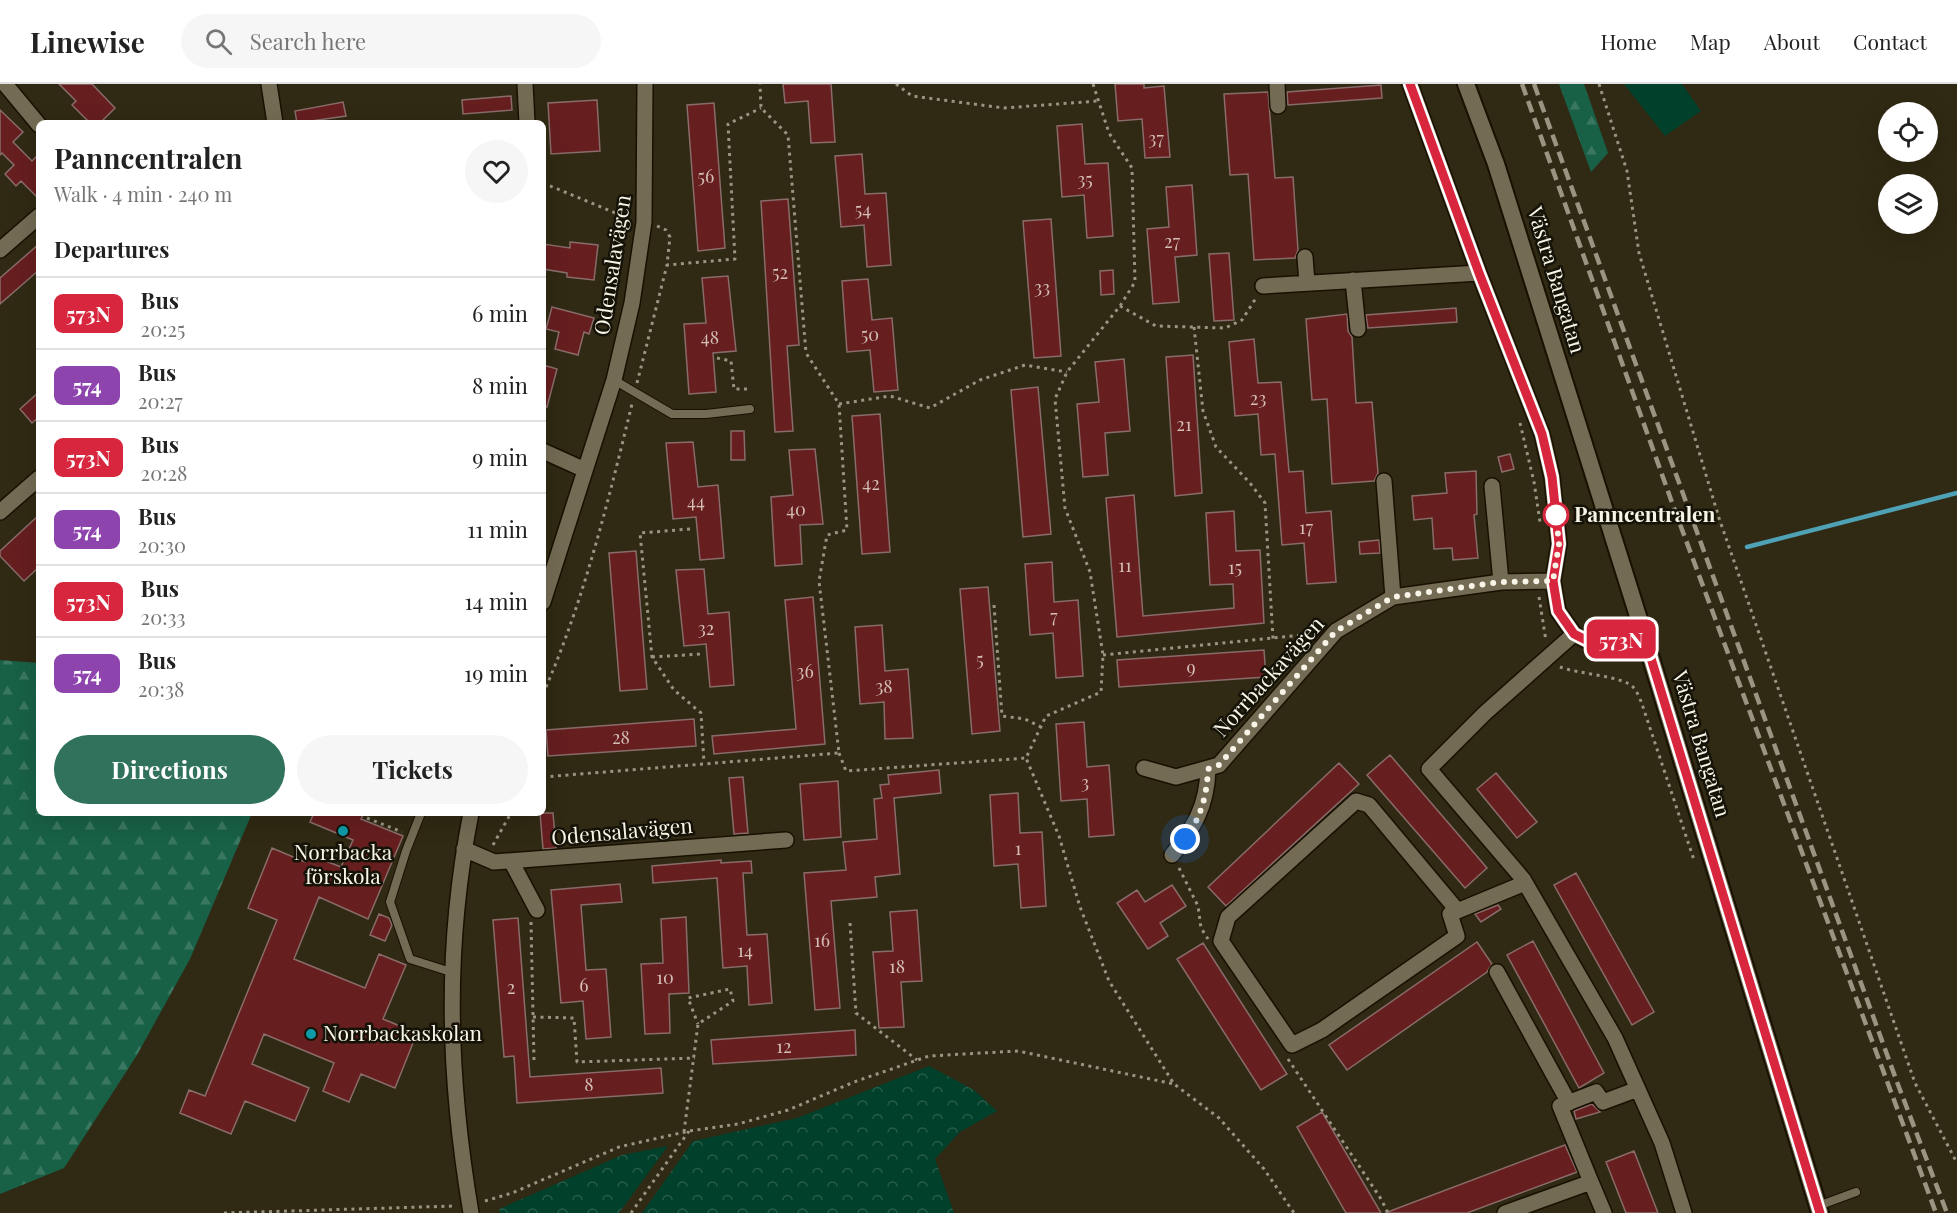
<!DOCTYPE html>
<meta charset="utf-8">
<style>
body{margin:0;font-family:"Playfair Display",serif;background:#f6f6f6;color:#222;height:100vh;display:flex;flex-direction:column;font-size:22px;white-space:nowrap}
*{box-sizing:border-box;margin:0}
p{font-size:20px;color:#767676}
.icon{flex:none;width:33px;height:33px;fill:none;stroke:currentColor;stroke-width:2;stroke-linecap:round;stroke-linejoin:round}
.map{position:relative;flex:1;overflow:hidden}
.side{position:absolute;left:36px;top:36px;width:510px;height:696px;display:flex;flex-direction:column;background:#fff;border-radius:9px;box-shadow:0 6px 24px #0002}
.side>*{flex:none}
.badge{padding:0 12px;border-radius:9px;font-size:21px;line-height:39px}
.buttons{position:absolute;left:1878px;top:18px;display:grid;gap:12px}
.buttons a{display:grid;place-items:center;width:60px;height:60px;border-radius:50%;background:#fff;box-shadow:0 6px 24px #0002;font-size:30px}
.you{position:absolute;width:30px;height:30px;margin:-15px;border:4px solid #fff;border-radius:50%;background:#1a73e8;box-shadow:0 0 0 9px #1a73e833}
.map>.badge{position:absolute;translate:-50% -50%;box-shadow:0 0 0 3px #fff}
h2{padding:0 18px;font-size:22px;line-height:54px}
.round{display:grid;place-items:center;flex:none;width:63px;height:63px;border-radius:32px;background:#f6f6f6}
.overview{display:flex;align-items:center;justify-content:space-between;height:102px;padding:0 18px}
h1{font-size:28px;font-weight:700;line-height:45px}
.action{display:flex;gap:12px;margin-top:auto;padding:12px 18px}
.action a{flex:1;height:69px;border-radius:36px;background:#30725c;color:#fff;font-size:24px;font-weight:700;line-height:69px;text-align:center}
.action a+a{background:#f6f6f6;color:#222}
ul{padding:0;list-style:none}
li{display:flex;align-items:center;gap:18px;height:72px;padding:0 18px;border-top:2px solid #e0e0e0}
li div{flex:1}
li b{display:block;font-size:22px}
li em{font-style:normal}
li .badge{min-width:66px;font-weight:700;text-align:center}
header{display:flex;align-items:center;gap:36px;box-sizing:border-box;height:84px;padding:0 30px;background:#fff;border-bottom:2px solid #e0e0e0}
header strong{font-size:28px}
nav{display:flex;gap:33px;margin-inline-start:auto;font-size:21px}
.search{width:420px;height:54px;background:#f6f6f6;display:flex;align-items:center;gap:15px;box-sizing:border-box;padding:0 21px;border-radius:33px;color:#767676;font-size:22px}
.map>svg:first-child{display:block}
.forest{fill:url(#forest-firs)}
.park{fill:url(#park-crowns)}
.garden{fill:#01402b}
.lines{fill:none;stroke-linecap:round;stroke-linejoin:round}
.stream{stroke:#4fa2b5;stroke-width:4.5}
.building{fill:#661e1f;stroke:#896c6a;stroke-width:1.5}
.service-casing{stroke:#181100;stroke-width:10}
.minor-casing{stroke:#181100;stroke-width:18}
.tertiary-casing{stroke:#181100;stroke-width:20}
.path{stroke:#9a9483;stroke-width:3;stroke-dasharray:3 4.5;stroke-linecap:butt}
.service{stroke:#736b53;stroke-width:8}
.minor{stroke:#736b53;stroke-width:15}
.tertiary{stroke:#736b53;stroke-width:16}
.rail{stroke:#9a9483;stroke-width:4.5;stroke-dasharray:12 6;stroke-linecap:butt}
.line-casing{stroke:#fff;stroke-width:14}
.line{stroke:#d7263d;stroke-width:9}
.walk{stroke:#f8f4e7;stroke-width:6;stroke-dasharray:0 10.8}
.stop-dot{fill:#fff;stroke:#d7263d;stroke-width:3}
.culture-dot{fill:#0f9aa8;stroke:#151208;stroke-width:2}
.labels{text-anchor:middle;stroke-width:5;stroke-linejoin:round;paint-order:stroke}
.number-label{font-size:18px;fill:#d4beb5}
.street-label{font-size:21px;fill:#f8f4e7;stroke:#151208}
.stop-label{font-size:21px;font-weight:bold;fill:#f8f4e7;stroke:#151208;text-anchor:start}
.poi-label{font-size:21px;fill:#f8f4e7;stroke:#151208}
</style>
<header>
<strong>Linewise</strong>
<div class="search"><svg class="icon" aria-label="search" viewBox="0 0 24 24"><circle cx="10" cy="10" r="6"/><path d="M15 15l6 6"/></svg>Search here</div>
<nav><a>Home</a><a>Map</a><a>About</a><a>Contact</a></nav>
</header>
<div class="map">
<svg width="1957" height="1129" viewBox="0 0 1957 1129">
<defs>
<pattern id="forest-firs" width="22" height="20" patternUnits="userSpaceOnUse" patternTransform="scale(1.5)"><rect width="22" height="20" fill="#186046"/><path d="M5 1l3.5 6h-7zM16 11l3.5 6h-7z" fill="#3a7761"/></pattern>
<pattern id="park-crowns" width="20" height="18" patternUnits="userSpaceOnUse" patternTransform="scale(1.5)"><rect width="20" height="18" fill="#01402b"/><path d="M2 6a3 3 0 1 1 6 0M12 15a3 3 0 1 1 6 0" fill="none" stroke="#275c4a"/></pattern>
</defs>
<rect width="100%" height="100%" fill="#302913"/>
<!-- forest -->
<path class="forest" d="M1559,0H1584L1608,69L1591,88Z
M0,576L39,579V729H252L190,875L137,971L64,1084L0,1110Z"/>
<!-- park -->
<path class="park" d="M929,982L974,1006L997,1027L960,1048L935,1075L954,1129H642L693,1057L797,1034Z
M668,1062L619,1129H500L499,1125L622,1071Z"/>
<!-- garden -->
<path class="garden" d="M1624,0H1682L1701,27L1665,52Z"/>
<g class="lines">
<!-- stream -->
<path class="stream" d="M1747,463L1957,409"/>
</g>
<!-- building -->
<path class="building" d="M59,0H92L115,24L100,39H90L72,21L76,17Z
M783,0H831L835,58L811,59L808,17L785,19Z
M1115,0H1144V4L1164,2L1170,73L1145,74L1142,35L1118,37Z
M1381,1L1382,14L1288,21L1287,8Z
M1268,8L1275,94L1293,93L1298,166L1295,174L1254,176L1248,90L1230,91L1224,10Z
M511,12L512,26L463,30L462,16Z
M597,16L600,67L551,70L548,19Z
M343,18L346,32L297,39L295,27Z
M714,19L725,164L698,167L687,21Z
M0,26L23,48L13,58L32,77L39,70V115L21,97L16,102L5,90L14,81L2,69L0,71Z
M1082,40L1085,80L1108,79L1113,152L1087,154L1084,111L1062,113L1057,42Z
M862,70L865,110L886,109L891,181L867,183L864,141L841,143L835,72Z
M1192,101L1197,171L1175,173L1179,218L1153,220L1147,145L1169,143L1166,103Z
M788,115L799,261L787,262L793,347L775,348L761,117Z
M1051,135L1061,272L1034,274L1023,137Z
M570,158L598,161L594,196L567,193V189L543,185V160L570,164Z
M39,160V186L0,220V194Z
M1229,169L1234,236L1214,237L1209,170Z
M1113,186L1114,210L1101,211L1100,187Z
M728,192L736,267L713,269L716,308L689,310L684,240L706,239L702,194Z
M868,195L872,236L892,234L898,306L874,308L870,266L847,268L842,197Z
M552,223L594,234L589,250L584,248L578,271L555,265L559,248L546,245Z
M1456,224L1457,238L1368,244L1366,231Z
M1347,230L1348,247L1352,253L1356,319L1372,318L1378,389L1374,397L1332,400L1327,315L1312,316L1306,235Z
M1254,255L1258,299L1281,298L1289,388L1303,387L1306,429L1331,427L1336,498L1307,500L1304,459L1282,461L1275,370L1261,371L1258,330L1235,332L1229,258Z
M1193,271L1202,409L1175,412L1166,273Z
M1124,275L1130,347L1105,349L1108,391L1083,393L1077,320L1099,318L1095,278Z
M543,281L557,285L547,323L543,322Z
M1038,303L1051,450L1023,453L1011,306Z
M39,308V333L32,339L20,325Z
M880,330L890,468L862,470L852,332Z
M731,347H744L745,376H731Z
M693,358L698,403L718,401L724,474L700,476L696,433L673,435L666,359Z
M815,365L823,440L800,441L802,480L775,482L771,413L793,411L789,366Z
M1510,370L1514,385L1502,388L1498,373Z
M1476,387L1477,430L1474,431L1478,474L1453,476L1452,464L1434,465L1432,434L1414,436L1412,412L1447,409L1445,389Z
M1134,411L1143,532L1234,524L1233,500L1210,501L1206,429L1234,427L1236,467L1260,466L1264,539L1117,553L1106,414Z
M39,431V483L24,497L0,472V467Z
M1379,456L1380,469L1360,470L1359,458Z
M636,467L647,605L620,607L609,469Z
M1052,478L1054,518L1078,516L1083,592L1056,594L1053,549L1030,551L1025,480Z
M704,485L708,530L729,528L734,601L710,603L706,560L684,562L676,486Z
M988,503L1000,647L972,650L960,505Z
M813,513L825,660L714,670L712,652L796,645L785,516Z
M882,541L885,587L908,585L913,654L885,655L884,618L860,620L855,543Z
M1264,566L1266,593L1119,603L1117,576Z
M694,635L696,662L548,672L546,646Z
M1084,638L1087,683L1109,681L1114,751L1089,753L1087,715L1061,717L1056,640Z
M1390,671L1487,784L1465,804L1367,691Z
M1339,679L1359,700L1226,822L1208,803Z
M939,686L941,709L894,714L900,790L875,793L877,813L831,817L840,924L815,926L804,789L846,786L843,758L877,755L874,715L882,714L880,701L889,700L888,691Z
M1496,689L1537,738L1517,754L1477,705Z
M743,693L748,749L734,750L729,694Z
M838,697L841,753L804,756L800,700Z
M1018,709L1020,749L1042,748L1046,822L1021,824L1018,780L994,782L990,711Z
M314,729H364L361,735L403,752L368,835L319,813L294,875L365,904L379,870L406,881L383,935L417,949L395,1004L361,990L349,1018L323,1007L334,979L264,950L252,980L309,1004L295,1037L245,1017L231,1050L180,1029L189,1006L205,1012L277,836L248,824L272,764L305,778L308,770L341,783L353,756L310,738Z
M540,729H553L556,764L543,765Z
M721,776V779L751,777L752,789H743L747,851L767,850L772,919L749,921L747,882L723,884L717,794L653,799L652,782Z
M1576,789L1654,928L1632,941L1554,801Z
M620,800L622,818L581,821L586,886L606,885L611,953L586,955L583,917L561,919L551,806Z
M1172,801L1186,822L1160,839L1168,852L1148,865L1117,819L1137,806L1145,818Z
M1498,821L1501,825L1481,838L1475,830Z
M917,826L922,897L901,898L904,943L879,944L873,868L893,867L890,828Z
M379,830L389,834L392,841L385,857L370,851Z
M686,833L689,909L669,910L670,949L645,950L641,880L663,879L661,835Z
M518,834L530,993L661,984L663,1009L517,1019L514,972L504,973L493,836Z
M1533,857L1604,989L1579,1004L1507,871Z
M1477,858L1492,880L1487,888L1347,986L1329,961Z
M1203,859L1287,990L1261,1006L1177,875Z
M855,946L856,971L713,980L711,956Z
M1592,1020L1600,1028L1576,1035L1574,1027Z
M1322,1028L1381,1129H1346L1297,1043Z
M1565,1061L1577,1088L1467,1129H1385Z
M1634,1067L1658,1129H1626L1606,1078Z"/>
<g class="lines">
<!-- service casing -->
<g class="service-casing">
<path id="service" d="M614,296L672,330H706L750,325
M421,729L406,767L390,818L410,875L451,888
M1818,1122L1856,1108"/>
</g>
<!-- minor casing -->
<g class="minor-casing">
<path id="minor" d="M5,0L39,41
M269,0L275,39
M525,0L527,39
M1277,0L1278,22
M1410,0L1479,189L1542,350L1552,393L1559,460L1553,497L1558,527L1574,550L1594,560L1643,548
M0,166L39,132
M1305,173L1307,199
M1353,196L1358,245
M1263,202L1479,189
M543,367L585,386
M1384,397L1393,513
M1492,402L1501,498
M0,428L39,394
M543,518L614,296L632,219L644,138L645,0
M1574,550L1485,629L1429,685L1523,795L1615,954L1662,1059L1684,1129
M1144,684L1176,693L1219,681L1336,547L1393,513L1501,498L1553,497
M471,729C444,865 448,993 471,1129
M464,765L494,778L786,756
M1172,771C1194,743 1207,723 1208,685
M511,777L537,826
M1457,826L1369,721L1356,717L1228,833L1221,857L1292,961L1322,946L1457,852L1450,830L1525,799
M1497,888L1569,1019
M1591,1098L1604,1129
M1505,1129L1591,1098L1560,1022L1596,1008L1603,1018L1638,1005"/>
</g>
<!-- tertiary casing -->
<g class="tertiary-casing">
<path id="tertiary" d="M1466,0L1496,80L1643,548L1820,1129"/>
</g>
<!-- path -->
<path class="path" d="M896,0L912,12L1004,24L1098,17
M1093,0L1109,49L1132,84L1135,198L1120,222L1067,288L1055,315L1065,424L1090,488L1103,571L1101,608L1046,632L1026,674L1059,752L1080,823L1109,897L1174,1000L1219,1034L1264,1085L1294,1129
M1599,0L1627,87L1639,169L1719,434L1915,999L1957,1079
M543,99L630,135
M657,142L666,146L670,153L667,181L735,175L728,40L761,24
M1120,222L1156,242L1225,244L1242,236L1256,214
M1194,243L1203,327L1216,363L1250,399L1265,419L1273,555
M717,274L731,277L734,305H748
M637,299L667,181
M839,320L890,312L930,324L980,296L1025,281L1067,288
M1520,339L1534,398L1540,438
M690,445L640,449L652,573L674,606L701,629L704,679
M1539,513L1546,557
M994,521L1002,632L1025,635L1041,643
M1103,571L1313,550
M652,573L702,570
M1560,583C1578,590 1623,592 1633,603C1637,607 1640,615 1642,620L1694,776
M543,610C584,517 608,418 632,320
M839,669L846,687L1026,674
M543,693L839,669L819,497L827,451L847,446L839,320L806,269L788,51L761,24L760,0
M367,734L402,748
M493,761L511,729
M1179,784L1198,822L1201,844L1208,855
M531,838L534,977
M850,839L856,929L917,976
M533,933L574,934L577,978L695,974
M1288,975L1381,1115L1388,1129
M684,1048L698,940L733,917L730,905L688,914L698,940
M485,1117L512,1109L619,1063L689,1047L738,1040L788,1026L854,998L929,972L1018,967L1174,1000
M224,1129L455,1122
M631,1129L689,1047"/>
<!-- service -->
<use href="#service" class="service"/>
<!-- minor -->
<use href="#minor" class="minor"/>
<!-- tertiary -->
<use href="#tertiary" class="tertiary"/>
<!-- rail -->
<path class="rail" d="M1522,0L1674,424L1936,1129
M1534,0L1897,998L1947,1129"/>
</g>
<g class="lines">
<!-- line casing -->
<g class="line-casing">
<path id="line" d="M1410,0L1479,189L1542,350L1552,393L1559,460L1553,497L1558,527L1574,550L1594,560L1643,548L1820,1129"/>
</g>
<!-- line -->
<use href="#line" class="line"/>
<!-- walk -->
<path class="walk" d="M1185,755C1201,734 1207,711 1208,685L1219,681L1336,547L1393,513L1501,498L1553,497L1559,460L1556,431"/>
</g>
<!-- markers -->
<circle class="stop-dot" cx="1556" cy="431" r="12"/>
<g class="culture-dot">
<circle cx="343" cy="747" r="6"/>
<circle cx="311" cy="950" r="6"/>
</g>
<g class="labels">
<!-- number labels -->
<g class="number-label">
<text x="1156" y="61">37</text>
<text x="706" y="99">56</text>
<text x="1085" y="102">35</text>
<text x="863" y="132">54</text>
<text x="1172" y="164">27</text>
<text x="780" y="195">52</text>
<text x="1042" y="210">33</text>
<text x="870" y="257">50</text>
<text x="710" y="260">48</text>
<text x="1258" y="321">23</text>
<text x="1184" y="347">21</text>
<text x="871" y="406">42</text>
<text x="696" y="424">44</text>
<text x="796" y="432">40</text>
<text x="1306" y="450">17</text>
<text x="1125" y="488">11</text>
<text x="1235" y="490">15</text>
<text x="1054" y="539">7</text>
<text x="706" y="551">32</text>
<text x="980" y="582">5</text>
<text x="1191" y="590">9</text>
<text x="805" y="594">36</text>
<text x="884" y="609">38</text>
<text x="621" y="660">28</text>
<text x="1085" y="705">3</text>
<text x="1018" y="771">1</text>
<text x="822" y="863">16</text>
<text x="745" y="873">14</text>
<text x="897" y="889">18</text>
<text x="665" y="900">10</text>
<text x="584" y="908">6</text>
<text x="511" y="910">2</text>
<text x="784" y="969">12</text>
<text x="589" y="1007">8</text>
</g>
<!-- street labels -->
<g class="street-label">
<text transform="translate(613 181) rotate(-81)" y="7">Odensalavägen</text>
<text transform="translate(1556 196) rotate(73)" y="7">Västra Bangatan</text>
<text transform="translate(1269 593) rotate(-48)" y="7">Norrbackavägen</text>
<text transform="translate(1701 660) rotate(73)" y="7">Västra Bangatan</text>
<text transform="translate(622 748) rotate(-5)" y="7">Odensalavägen</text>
</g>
<!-- stop labels -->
<g class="stop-label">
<text x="1574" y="438">Panncentralen</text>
</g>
<!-- poi labels -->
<g class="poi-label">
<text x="343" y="776">Norrbacka<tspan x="343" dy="24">förskola</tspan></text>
<text x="323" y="957" text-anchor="start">Norrbackaskolan</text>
</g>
</g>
</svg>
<div class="buttons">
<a><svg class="icon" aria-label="locate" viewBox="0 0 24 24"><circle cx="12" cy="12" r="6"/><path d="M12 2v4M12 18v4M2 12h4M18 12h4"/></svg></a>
<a><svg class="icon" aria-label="layers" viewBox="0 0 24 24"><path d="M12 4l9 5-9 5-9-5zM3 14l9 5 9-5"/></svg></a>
</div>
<div class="you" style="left:1185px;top:755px"></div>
<b class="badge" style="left:1621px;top:555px;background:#d7263d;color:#fff">573N</b>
<section class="side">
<div class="overview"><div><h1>Panncentralen</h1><p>Walk · 4 min · 240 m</p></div><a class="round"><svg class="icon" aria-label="heart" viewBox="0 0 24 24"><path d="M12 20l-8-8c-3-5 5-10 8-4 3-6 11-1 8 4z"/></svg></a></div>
<h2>Departures</h2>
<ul>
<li><span class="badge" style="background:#d7263d;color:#fff">573N</span><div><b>Bus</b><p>20:25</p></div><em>6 min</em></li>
<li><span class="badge" style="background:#8e44ad;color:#fff">574</span><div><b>Bus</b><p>20:27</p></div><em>8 min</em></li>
<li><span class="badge" style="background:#d7263d;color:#fff">573N</span><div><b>Bus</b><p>20:28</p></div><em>9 min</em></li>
<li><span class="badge" style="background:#8e44ad;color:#fff">574</span><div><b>Bus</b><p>20:30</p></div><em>11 min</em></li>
<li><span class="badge" style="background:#d7263d;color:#fff">573N</span><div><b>Bus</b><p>20:33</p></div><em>14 min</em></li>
<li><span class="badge" style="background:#8e44ad;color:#fff">574</span><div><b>Bus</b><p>20:38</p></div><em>19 min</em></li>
</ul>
<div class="action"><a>Directions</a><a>Tickets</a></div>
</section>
</div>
